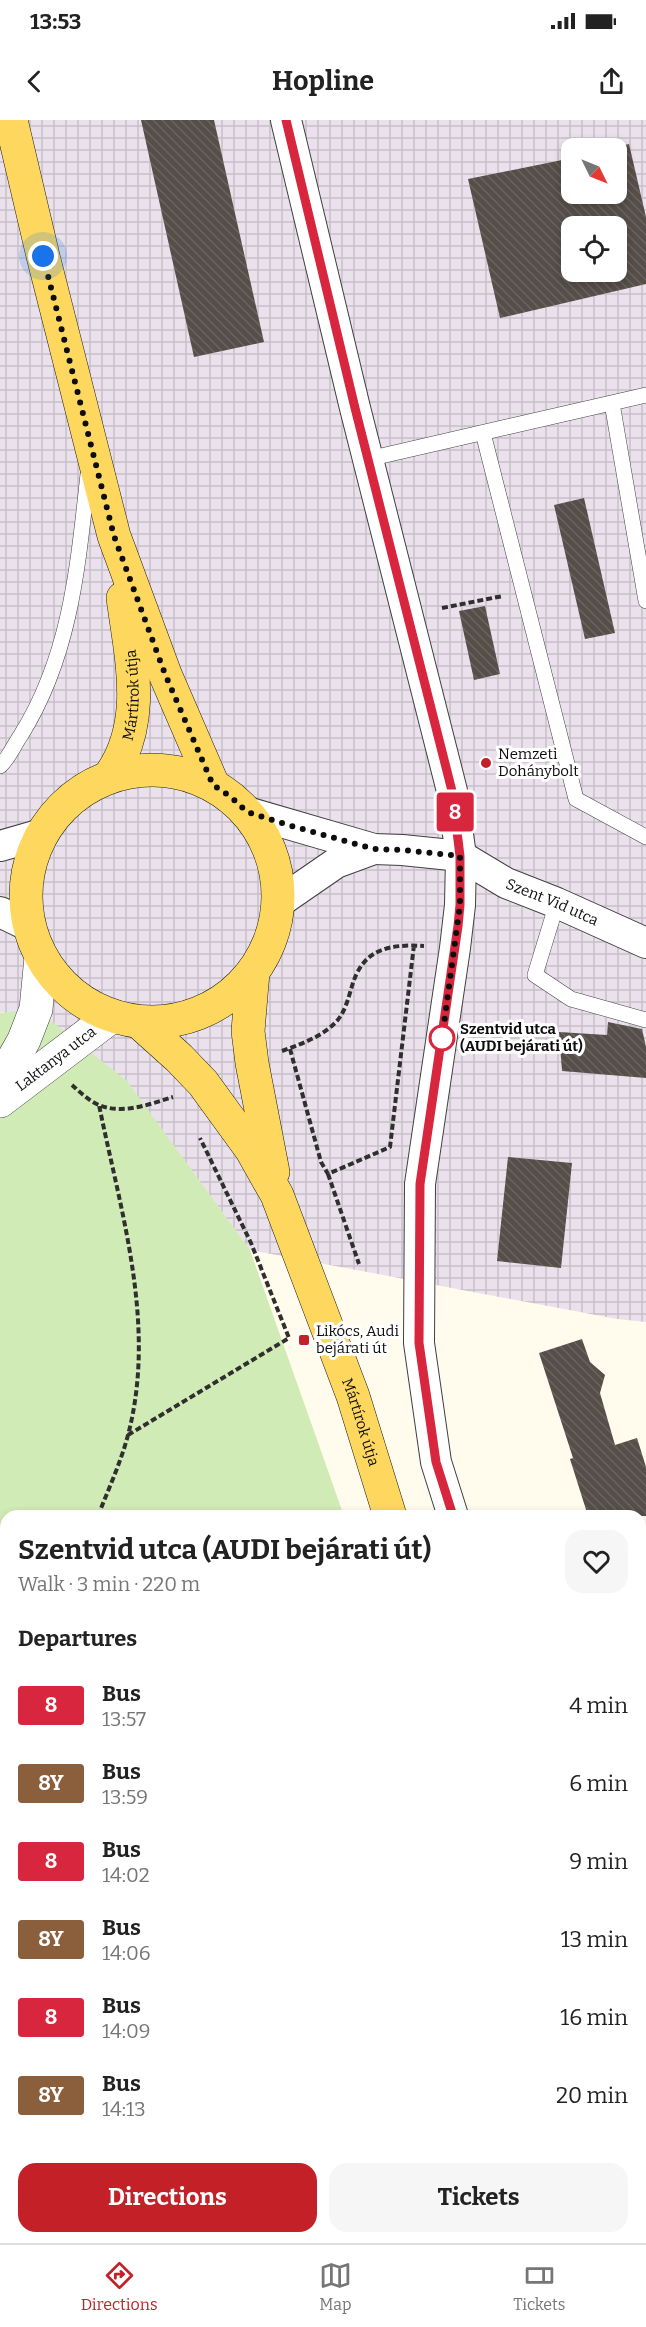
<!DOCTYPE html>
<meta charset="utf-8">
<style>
body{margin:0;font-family:Bitter,serif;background:#f6f6f6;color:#222;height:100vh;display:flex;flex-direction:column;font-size:22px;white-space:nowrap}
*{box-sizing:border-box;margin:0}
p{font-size:20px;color:#767676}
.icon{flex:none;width:33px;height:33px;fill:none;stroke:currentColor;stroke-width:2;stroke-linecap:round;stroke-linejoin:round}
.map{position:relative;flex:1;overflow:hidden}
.sheet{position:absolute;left:0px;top:1390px;width:646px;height:734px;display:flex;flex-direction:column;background:#fff;border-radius:18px 18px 0 0;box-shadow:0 3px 9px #0003}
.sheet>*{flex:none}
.badge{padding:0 12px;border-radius:4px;font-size:21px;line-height:39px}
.needle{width:39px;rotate:133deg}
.fabs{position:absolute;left:561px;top:18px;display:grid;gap:12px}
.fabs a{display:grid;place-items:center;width:66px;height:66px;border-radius:12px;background:#fff;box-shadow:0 3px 9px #0003;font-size:30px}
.you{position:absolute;width:30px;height:30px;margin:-15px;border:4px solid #fff;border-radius:50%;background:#1a73e8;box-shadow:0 0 0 9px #1a73e833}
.map>.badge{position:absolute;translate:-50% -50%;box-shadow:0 0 0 3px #fff}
h2{padding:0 18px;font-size:22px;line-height:54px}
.round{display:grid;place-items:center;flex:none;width:63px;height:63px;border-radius:18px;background:#f6f6f6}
.summary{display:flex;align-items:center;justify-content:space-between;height:102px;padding:0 18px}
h1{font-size:28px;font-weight:700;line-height:45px}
.cta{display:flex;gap:12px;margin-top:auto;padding:12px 18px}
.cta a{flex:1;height:69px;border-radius:18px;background:#c32027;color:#fff;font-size:24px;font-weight:700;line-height:69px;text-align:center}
.cta a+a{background:#f6f6f6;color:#222}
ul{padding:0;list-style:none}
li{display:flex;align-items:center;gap:18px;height:78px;padding:0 18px}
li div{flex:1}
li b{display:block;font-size:22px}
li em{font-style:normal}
li .badge{min-width:66px;font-weight:700;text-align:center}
.status{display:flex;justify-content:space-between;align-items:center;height:42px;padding:0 30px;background:#fff;direction:ltr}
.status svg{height:16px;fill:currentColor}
header{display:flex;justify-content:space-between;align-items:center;height:78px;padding:0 18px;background:#fff;font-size:27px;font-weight:700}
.tab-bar{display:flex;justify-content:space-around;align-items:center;height:84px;border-top:2px solid #e0e0e0;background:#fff;font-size:16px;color:#767676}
.tab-bar a{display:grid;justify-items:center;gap:3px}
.tab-bar .selected{color:#c32027}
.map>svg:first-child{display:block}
.industrial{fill:url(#industrial-grid);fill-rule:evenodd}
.grass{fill:#d1ebb6}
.forest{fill:url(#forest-firs)}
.building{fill:url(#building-back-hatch);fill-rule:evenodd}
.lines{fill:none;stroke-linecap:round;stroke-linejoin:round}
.service-casing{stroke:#404040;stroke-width:16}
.minor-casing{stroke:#404040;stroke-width:32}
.tertiary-casing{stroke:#404040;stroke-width:34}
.primary-casing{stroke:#1e1e1e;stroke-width:34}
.path{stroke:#2f2f2f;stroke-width:4;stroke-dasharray:6 3;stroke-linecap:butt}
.service{stroke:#fff;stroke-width:15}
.minor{stroke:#fff;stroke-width:30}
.tertiary{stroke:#fff;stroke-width:33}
.primary{stroke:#fed75f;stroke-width:33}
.line-casing{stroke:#fff;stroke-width:14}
.line{stroke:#d7263d;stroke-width:9}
.walk{stroke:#0d0d0d;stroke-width:6;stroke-dasharray:0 10.8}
.poi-dot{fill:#c32027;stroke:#fff;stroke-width:2}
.stop-dot{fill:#fff;stroke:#d7263d;stroke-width:3}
.labels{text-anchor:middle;stroke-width:6;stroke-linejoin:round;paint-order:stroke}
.street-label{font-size:15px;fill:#0d0d0d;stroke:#fff}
.poi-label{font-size:15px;fill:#0d0d0d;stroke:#fff;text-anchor:start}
.stop-label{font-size:15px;font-weight:bold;fill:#0d0d0d;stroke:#fff;text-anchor:start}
</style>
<div class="status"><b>13:53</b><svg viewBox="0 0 49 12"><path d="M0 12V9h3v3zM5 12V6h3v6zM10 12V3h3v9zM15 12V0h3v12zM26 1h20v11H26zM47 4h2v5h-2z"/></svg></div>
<header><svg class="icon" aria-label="back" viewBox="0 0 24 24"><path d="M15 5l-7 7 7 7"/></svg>Hopline<svg class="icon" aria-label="share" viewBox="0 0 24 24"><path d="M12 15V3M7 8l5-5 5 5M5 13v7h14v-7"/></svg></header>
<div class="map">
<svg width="646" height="2123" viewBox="0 0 646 2123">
<defs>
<pattern id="industrial-grid" width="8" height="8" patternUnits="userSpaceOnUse" patternTransform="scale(1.5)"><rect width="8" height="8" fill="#ebe1ec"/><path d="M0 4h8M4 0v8" fill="none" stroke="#c8c0c9"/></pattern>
<pattern id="forest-firs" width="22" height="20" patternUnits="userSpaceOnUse" patternTransform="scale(1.5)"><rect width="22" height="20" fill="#b4dc94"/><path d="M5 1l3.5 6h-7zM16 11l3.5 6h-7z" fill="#9abc7e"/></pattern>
<pattern id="building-back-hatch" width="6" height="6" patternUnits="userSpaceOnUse" patternTransform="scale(1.5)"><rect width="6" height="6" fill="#564e49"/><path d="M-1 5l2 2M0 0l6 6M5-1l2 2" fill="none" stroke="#69635f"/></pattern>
</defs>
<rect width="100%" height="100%" fill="#fffcee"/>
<!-- industrial -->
<path class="industrial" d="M0,0H646V1202L617,1199L250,1130L126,961L3,892L0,893ZM572,28H616V74H572ZM572,106H616V152H572Z"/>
<!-- grass -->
<path class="grass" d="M36,889L127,961L250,1130L344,1396H6V1635L0,1627V893Z
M641,1723L646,1728V2123H52L53,2118H640Z"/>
<!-- forest -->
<path class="forest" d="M0,1627L6,1635V2118H53L52,2123H0Z"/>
<!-- building -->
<path class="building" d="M141,0H214L264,222L194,237Z
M629,24L646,97V164L500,198L468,59L572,38V74H616V28H610ZM572,106H616V152H572Z
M584,378L615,513L585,519L554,385Z
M485,486L500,554L474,560L459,491Z
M608,902L642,909L646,927V958L562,951L559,912L607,915Z
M508,1037L572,1043L561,1148L497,1141Z
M582,1219L590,1242L605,1255L600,1273L615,1325L637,1318L646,1347V1396H588L570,1339L573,1338L539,1233Z"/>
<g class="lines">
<!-- service casing -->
<g class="service-casing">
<path id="service" d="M612,283L646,481
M483,313L576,679L646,717
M368,339L646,275
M0,646C9,638 14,625 21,615C71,535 78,445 88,354
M557,783L535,855L571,879L646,900"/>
</g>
<!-- minor casing -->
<g class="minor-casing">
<g id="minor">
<path d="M286,0L355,288L452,671L461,736L460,785L455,828L420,1064L419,1223L436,1342L453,1396"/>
<path id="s1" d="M247,692L374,729L402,730L461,736L506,763L557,783L646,823"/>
<path d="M0,726L42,714"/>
<path d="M278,783L336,743L374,729"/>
<path d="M0,792L29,806"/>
<path d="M640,1641L646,1646"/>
</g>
</g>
<!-- tertiary casing -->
<g class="tertiary-casing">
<g id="tertiary">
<path d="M0,963L24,920L36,889L41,837"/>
<path id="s2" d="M0,981L112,896"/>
</g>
</g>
<!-- primary casing -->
<g class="primary-casing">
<g id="primary">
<path d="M11,0L43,136L114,416L165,554L213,665"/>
<circle cx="152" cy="776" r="126"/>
<path id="s3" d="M109,657C148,604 131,538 123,478"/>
<path d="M253,852L248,911L252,943L273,1052"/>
<path id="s4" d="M139,902L179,938L203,963L251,1029L277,1075L353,1276L390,1396"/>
<path d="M615,2118L617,2123"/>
</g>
</g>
<!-- path -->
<path class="path" d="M442,488L503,476
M290,929L321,1042L328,1054L390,1027L414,825
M282,931C301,924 321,917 335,903C345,893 348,879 352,866C363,828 390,824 424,826
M72,965C80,972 89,981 99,985C123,995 150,984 173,977
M328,1054L359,1144
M128,1315L289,1218L251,1123L200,1018
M98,1396C108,1370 121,1342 128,1315C157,1205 121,1093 99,985
M0,1609L6,1595"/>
<!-- service -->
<use href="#service" class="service"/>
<!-- minor -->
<use href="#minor" class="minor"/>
<!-- tertiary -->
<use href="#tertiary" class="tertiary"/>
<!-- primary -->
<use href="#primary" class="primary"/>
</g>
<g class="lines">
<!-- line casing -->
<g class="line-casing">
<path id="line" d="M286,0L355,288L452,671L460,736V785L458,806L420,1064L419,1223L436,1342L453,1396"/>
</g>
<!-- line -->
<use href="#line" class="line"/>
<!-- walk -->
<path class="walk" d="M43,136L114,416L165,554L213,665L231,677L247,692L288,705L374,729L402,730L460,736V785L441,926L442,918"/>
</g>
<!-- markers -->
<g class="poi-dot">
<circle cx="486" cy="643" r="6"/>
<rect x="298" y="1214" width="12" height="12" rx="3"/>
</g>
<circle class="stop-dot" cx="442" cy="918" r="12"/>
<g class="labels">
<!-- street labels -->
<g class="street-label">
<text dy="5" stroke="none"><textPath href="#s3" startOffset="87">Mártírok útja</textPath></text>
<text dy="5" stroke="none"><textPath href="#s1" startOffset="322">Szent Vid utca</textPath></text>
<text dy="5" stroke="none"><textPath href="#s2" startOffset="70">Laktanya utca</textPath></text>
<text dy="5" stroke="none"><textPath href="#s4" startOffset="465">Mártírok útja</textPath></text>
</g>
<!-- poi labels -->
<g class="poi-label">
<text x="498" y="639">Nemzeti<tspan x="498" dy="17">Dohánybolt</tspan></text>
<text x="316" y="1216">Likócs, Audi<tspan x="316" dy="17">bejárati út</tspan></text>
</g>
<!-- stop labels -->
<g class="stop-label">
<text x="460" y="914">Szentvid utca<tspan x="460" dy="17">(AUDI bejárati út)</tspan></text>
</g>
</g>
</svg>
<div class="fabs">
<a><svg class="needle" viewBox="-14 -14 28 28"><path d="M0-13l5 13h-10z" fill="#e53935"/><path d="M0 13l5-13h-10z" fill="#767676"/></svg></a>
<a><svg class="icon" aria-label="locate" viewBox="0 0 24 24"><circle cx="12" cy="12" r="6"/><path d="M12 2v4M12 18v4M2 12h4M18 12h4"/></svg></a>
</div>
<div class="you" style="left:43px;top:136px"></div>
<b class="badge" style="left:455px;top:692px;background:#d7263d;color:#fff">8</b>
<section class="sheet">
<div class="summary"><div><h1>Szentvid utca (AUDI bejárati út)</h1><p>Walk · 3 min · 220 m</p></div><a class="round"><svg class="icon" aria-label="heart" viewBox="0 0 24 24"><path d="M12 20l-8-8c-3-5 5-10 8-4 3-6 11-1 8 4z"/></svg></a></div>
<h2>Departures</h2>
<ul>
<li><span class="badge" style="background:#d7263d;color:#fff">8</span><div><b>Bus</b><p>13:57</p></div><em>4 min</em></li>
<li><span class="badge" style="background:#8b5e3c;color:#fff">8Y</span><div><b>Bus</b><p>13:59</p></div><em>6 min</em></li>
<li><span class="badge" style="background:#d7263d;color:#fff">8</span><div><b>Bus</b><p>14:02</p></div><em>9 min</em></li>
<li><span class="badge" style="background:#8b5e3c;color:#fff">8Y</span><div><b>Bus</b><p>14:06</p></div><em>13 min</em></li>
<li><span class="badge" style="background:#d7263d;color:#fff">8</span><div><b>Bus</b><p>14:09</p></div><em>16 min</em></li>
<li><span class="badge" style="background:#8b5e3c;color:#fff">8Y</span><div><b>Bus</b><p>14:13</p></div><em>20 min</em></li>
</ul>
<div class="cta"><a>Directions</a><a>Tickets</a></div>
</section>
</div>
<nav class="tab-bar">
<a class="selected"><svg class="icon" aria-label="directions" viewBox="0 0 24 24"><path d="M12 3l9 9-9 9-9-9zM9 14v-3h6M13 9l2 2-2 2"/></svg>Directions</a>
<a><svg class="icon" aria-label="map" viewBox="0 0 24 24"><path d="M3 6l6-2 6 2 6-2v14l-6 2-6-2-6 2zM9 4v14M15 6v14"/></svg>Map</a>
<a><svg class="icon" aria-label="tickets" viewBox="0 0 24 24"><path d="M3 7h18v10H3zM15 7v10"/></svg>Tickets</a>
</nav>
